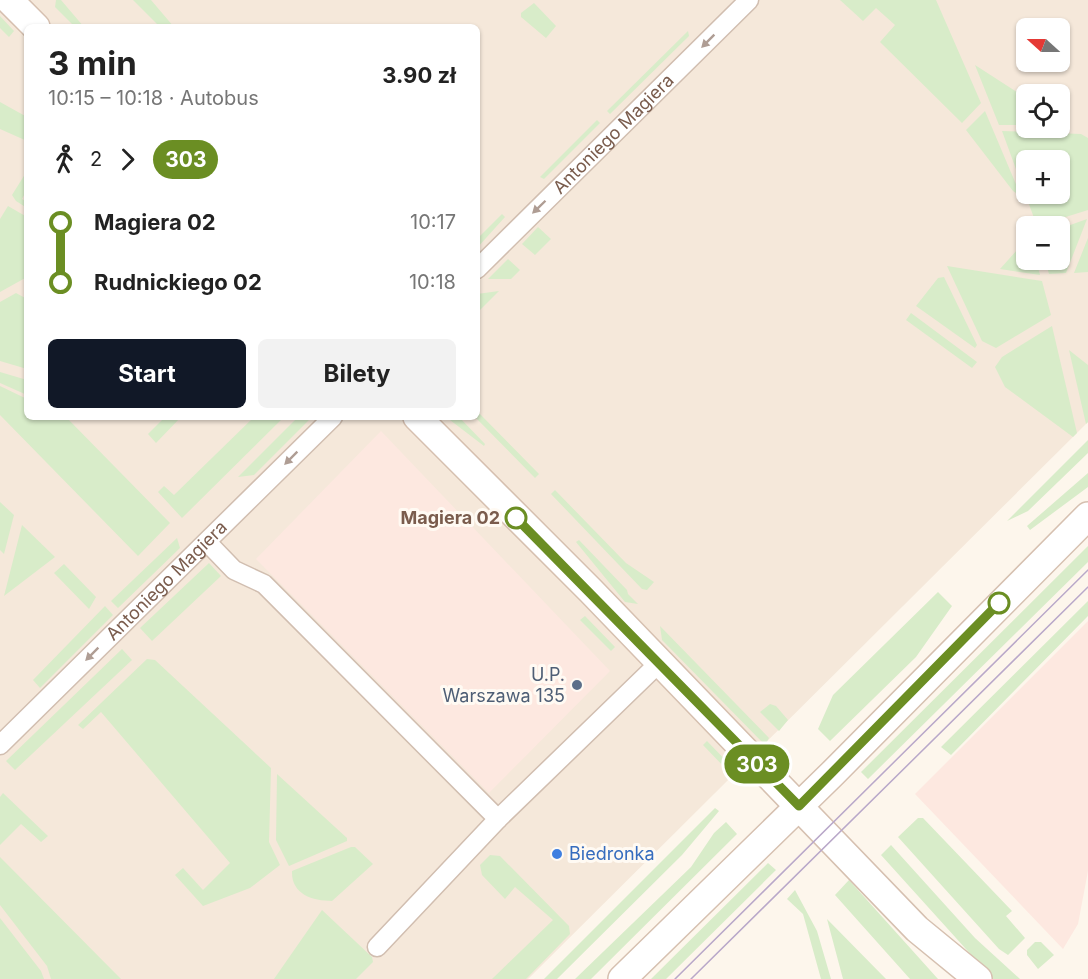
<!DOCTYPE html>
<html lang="pl">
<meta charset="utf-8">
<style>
body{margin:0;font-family:Inter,sans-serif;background:#f2f2f2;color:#222;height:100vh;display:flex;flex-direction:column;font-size:22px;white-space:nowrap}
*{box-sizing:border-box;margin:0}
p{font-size:20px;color:#767676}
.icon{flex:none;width:33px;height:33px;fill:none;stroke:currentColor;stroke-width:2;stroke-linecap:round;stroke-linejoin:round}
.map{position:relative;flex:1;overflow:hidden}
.panel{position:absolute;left:24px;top:24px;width:456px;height:396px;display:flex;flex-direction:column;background:#fff;border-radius:9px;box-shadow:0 2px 4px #0004}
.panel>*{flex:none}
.badge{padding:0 12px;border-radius:20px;font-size:21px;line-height:39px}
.needle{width:39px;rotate:291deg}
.buttons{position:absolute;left:1016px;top:18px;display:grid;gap:12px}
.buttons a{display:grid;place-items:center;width:54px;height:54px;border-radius:9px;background:#fff;box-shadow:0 2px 4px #0004;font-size:30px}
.map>.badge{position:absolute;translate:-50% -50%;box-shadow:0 0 0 3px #fff}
.legs{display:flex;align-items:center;gap:9px;height:66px;padding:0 24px;font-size:20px}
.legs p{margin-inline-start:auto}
.head{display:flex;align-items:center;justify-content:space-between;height:102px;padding:0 24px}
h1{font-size:33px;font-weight:700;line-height:45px}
.cta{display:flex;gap:12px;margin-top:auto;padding:12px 24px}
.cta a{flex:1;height:69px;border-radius:9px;background:#111827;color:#fff;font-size:24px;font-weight:700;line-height:69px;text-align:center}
.cta a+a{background:#f2f2f2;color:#222}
ul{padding:0 24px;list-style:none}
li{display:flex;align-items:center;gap:21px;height:60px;font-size:22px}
li i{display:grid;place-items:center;width:9px;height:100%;margin:0 8px;background:currentColor}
li i::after{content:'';width:15px;height:15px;margin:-8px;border:4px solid;border-radius:50%;background:#fff}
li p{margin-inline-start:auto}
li:first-child i{background:linear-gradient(#0000 50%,currentColor 0)}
li:last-child i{background:linear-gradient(currentColor 50%,#0000 0)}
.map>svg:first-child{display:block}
.residential{fill:#f5e8da;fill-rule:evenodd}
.commercial{fill:#fde8e0}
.green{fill:#d8ecc9;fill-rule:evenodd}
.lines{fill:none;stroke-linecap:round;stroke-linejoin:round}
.street-casing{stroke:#d1beb0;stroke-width:21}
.secondary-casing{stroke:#d6c0b0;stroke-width:30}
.street{stroke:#fff;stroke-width:18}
.secondary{stroke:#fff;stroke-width:27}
.tram{stroke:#b9a8c9;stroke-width:1.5}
.oneway{fill:#af9d94}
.line-1-casing{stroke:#fff;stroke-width:14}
.line-1{stroke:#6b8e23;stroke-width:9}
.stop-1-dot{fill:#fff;stroke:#6b8e23;stroke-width:3}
.service-dot{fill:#5c6f8a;stroke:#fffaf3;stroke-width:2}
.shop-dot{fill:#3f7fe0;stroke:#fffaf3;stroke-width:2}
.labels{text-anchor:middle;stroke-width:6;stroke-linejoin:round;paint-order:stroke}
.street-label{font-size:18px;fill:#7a5c4d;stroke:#fffaf3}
.stop-label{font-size:18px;font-weight:bold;fill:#7a5c4d;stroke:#fffaf3;text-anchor:end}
.service-label{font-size:18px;fill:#4e5e75;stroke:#fffaf3;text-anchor:end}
.shop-label{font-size:18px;fill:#366cbe;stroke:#fffaf3;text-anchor:start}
</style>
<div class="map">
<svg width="1088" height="979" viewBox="0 0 1088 979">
<rect width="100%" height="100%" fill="#fdf6ec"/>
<!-- residential -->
<path class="residential" d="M0,0H1088V422L528,979H0ZM27,27H477V417H27ZM1026,28H1059V62H1026ZM1026,94H1059V128H1026ZM1026,160H1059V194H1026ZM1026,226H1059V260H1026Z"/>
<!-- commercial -->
<path class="commercial" d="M381,431L610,671L489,793L256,559Z
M1088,621V871L1078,924L1063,949L915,794Z"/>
<!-- green -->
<path class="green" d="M56,0H61L84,27H75L55,7Z
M133,0H151L174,27H160Z
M840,0H936L981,103L962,123L880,42L895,25L876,8L863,21Z
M534,3L556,26L546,38L521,17V13Z
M0,16L14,31L9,37L0,28Z
M688,31L689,36L610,114L607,111Z
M975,65L1026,98V125H999Z
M0,102L27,117V141L0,129Z
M985,111L1021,196L1013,191L966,130Z
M597,120L600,123L544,179L540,177Z
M1002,131L1081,134L1088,138V210L1037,226ZM1026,160H1059V194H1026Z
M27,171V189L22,199L27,202V208L16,201L12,195Z
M8,206L27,217V277L0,292V219Z
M502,214L505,217L477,248V239Z
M1087,219L1066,273L1049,274L1045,260H1059V229Z
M538,227L551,239L535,255L522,244Z
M1088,238V272L1074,273Z
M1026,240V260H1036L1040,275L1000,269Z
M508,259L520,270L511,279H488Z
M947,266L1042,281L1051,315L996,348L982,341Z
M944,277L977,345L975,348L916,306L938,278Z
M499,291L477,313V294Z
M16,293L27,299V369L0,361V302Z
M911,313L977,362L972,368L906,320Z
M1052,326L1077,433L1073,437L1005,387L995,367L1002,357Z
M1069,350L1088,365V422L1086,424Z
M0,372L27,380V395L0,383Z
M0,386L27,399V417H66L170,523L138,556L0,415Z
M477,411L539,474L535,478L475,417Z
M165,417H181L156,443L148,434Z
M254,417H284L182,518L158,492L164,486L174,495Z
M298,417H312L254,475L238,477Z
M446,417H459L485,444L484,446Z
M1088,440V453L1028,511L1007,521Z
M1088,473V487L1030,530L1027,526Z
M555,490L626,563L654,582L647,590L642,589L551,494Z
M0,502L14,515L4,554L0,550Z
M22,525L55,557L4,596Z
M177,538L180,548L118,608L111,601Z
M579,540L627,590L628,594L638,604L625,602L576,542Z
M1088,546V562L868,779L861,772Z
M209,563L221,576L152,641L140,628Z
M64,564L96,597L89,609L54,573Z
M938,592L952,606L916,657L830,741L818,729L833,695Z
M1088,601V616L951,755L941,747Z
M105,606L113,615L40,688L33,680Z
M585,616L615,647L611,651L580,620Z
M660,626L769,738L765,745L662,640Z
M122,649L132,660L15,770L6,761Z
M147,659L155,660L271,768L269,842L280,865L250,888L203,906L175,875L183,868L203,890L230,863L101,712L83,729L78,725Z
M770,704L776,706L788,720L779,731L760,712Z
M707,741L737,772L736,773L728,771L703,745Z
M277,774L347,838V841L289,866L276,840Z
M3,793L48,836L41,842L21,824L0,845V797Z
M715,808L719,811L682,855L557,979H544Z
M918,818H923L1012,911L1006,916L1025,938L1008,955L999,949L898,837Z
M726,822L737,834L591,979H575L691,867L714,833Z
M891,845L975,938L1020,979H993L881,855Z
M351,847H355L373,864L332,901C312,901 291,894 292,871Z
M490,855L500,856L569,926L570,934L526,979H492L553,920L515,887L505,899L482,875L480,865Z
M0,857L121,979H51L47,966L0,905Z
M768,863L776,870L666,979H651Z
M849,880L938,979H910L835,895Z
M795,890L817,931L831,979H821L803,914L787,899Z
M322,910L372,957L373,962L356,979H274Z
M0,918L41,971L44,979H0Z
M827,919L886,979H843Z
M1035,942H1041L1054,955L1038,969L1027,955V950Z"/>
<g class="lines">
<!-- street casing -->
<g class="street-casing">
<g id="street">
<path id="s1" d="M477,269L749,0"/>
<path d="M207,542L234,570L264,584L498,819"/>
<path id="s2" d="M0,745L333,417"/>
<path d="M377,947L498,819L659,663"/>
</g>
</g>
<!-- secondary casing -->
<g class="secondary-casing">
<path id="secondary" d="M9,0L36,27
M417,417L591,591L917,929L978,979
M622,979L832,774L1088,516"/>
</g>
<!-- street -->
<use href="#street" class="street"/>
<!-- secondary -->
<use href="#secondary" class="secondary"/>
<!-- tram -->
<path class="tram" d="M675,979L1088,570
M691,979L1088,587"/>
</g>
<!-- one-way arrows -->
<defs><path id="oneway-solid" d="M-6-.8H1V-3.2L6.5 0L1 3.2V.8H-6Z" transform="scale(1.5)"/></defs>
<g class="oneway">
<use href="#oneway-solid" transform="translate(708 41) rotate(135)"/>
<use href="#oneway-solid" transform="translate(539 207) rotate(136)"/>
<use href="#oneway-solid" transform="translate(291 458) rotate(135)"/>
<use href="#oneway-solid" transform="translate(92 654) rotate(135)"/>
</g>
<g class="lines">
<!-- line-1 casing -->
<g class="line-1-casing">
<path id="line-1" d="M516,518L799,806L999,603"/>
</g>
<!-- line-1 -->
<use href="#line-1" class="line-1"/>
</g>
<!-- markers -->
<g class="stop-1-dot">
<circle cx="516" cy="518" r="10"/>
<circle cx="999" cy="603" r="10"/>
</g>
<circle class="service-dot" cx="577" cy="685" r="6"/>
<circle class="shop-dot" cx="557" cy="854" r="6"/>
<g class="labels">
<!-- street labels -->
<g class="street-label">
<text dy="6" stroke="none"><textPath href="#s1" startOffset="192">Antoniego Magiera</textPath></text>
<text dy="6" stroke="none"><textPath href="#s2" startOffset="234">Antoniego Magiera</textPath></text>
</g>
<!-- stop labels -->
<g class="stop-label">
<text x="500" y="524">Magiera 02</text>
</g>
<!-- service labels -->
<g class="service-label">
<text x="565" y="681">U.P.<tspan x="565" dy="21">Warszawa 135</tspan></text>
</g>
<!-- shop labels -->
<g class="shop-label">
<text x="569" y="860">Biedronka</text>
</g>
</g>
</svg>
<div class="buttons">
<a><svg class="needle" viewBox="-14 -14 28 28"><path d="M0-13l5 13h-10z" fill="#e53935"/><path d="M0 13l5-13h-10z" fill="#767676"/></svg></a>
<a><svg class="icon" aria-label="locate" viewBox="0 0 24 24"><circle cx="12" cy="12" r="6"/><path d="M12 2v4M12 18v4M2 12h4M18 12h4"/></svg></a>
<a>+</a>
<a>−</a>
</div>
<b class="badge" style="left:757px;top:764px;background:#6b8e23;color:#fff">303</b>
<section class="panel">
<div class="head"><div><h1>3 min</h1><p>10:15 – 10:18 · Autobus</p></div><b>3.90 zł</b></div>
<div class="legs"><svg class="icon" aria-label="walk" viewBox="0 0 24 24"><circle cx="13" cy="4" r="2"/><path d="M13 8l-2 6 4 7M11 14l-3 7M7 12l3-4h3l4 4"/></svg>2<svg class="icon" aria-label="forward" viewBox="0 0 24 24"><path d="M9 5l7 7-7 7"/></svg><b class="badge" style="background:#6b8e23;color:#fff">303</b></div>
<ul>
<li><i style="color:#6b8e23"></i><b>Magiera 02</b><p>10:17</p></li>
<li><i style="color:#6b8e23"></i><b>Rudnickiego 02</b><p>10:18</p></li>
</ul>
<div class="cta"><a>Start</a><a>Bilety</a></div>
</section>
</div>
